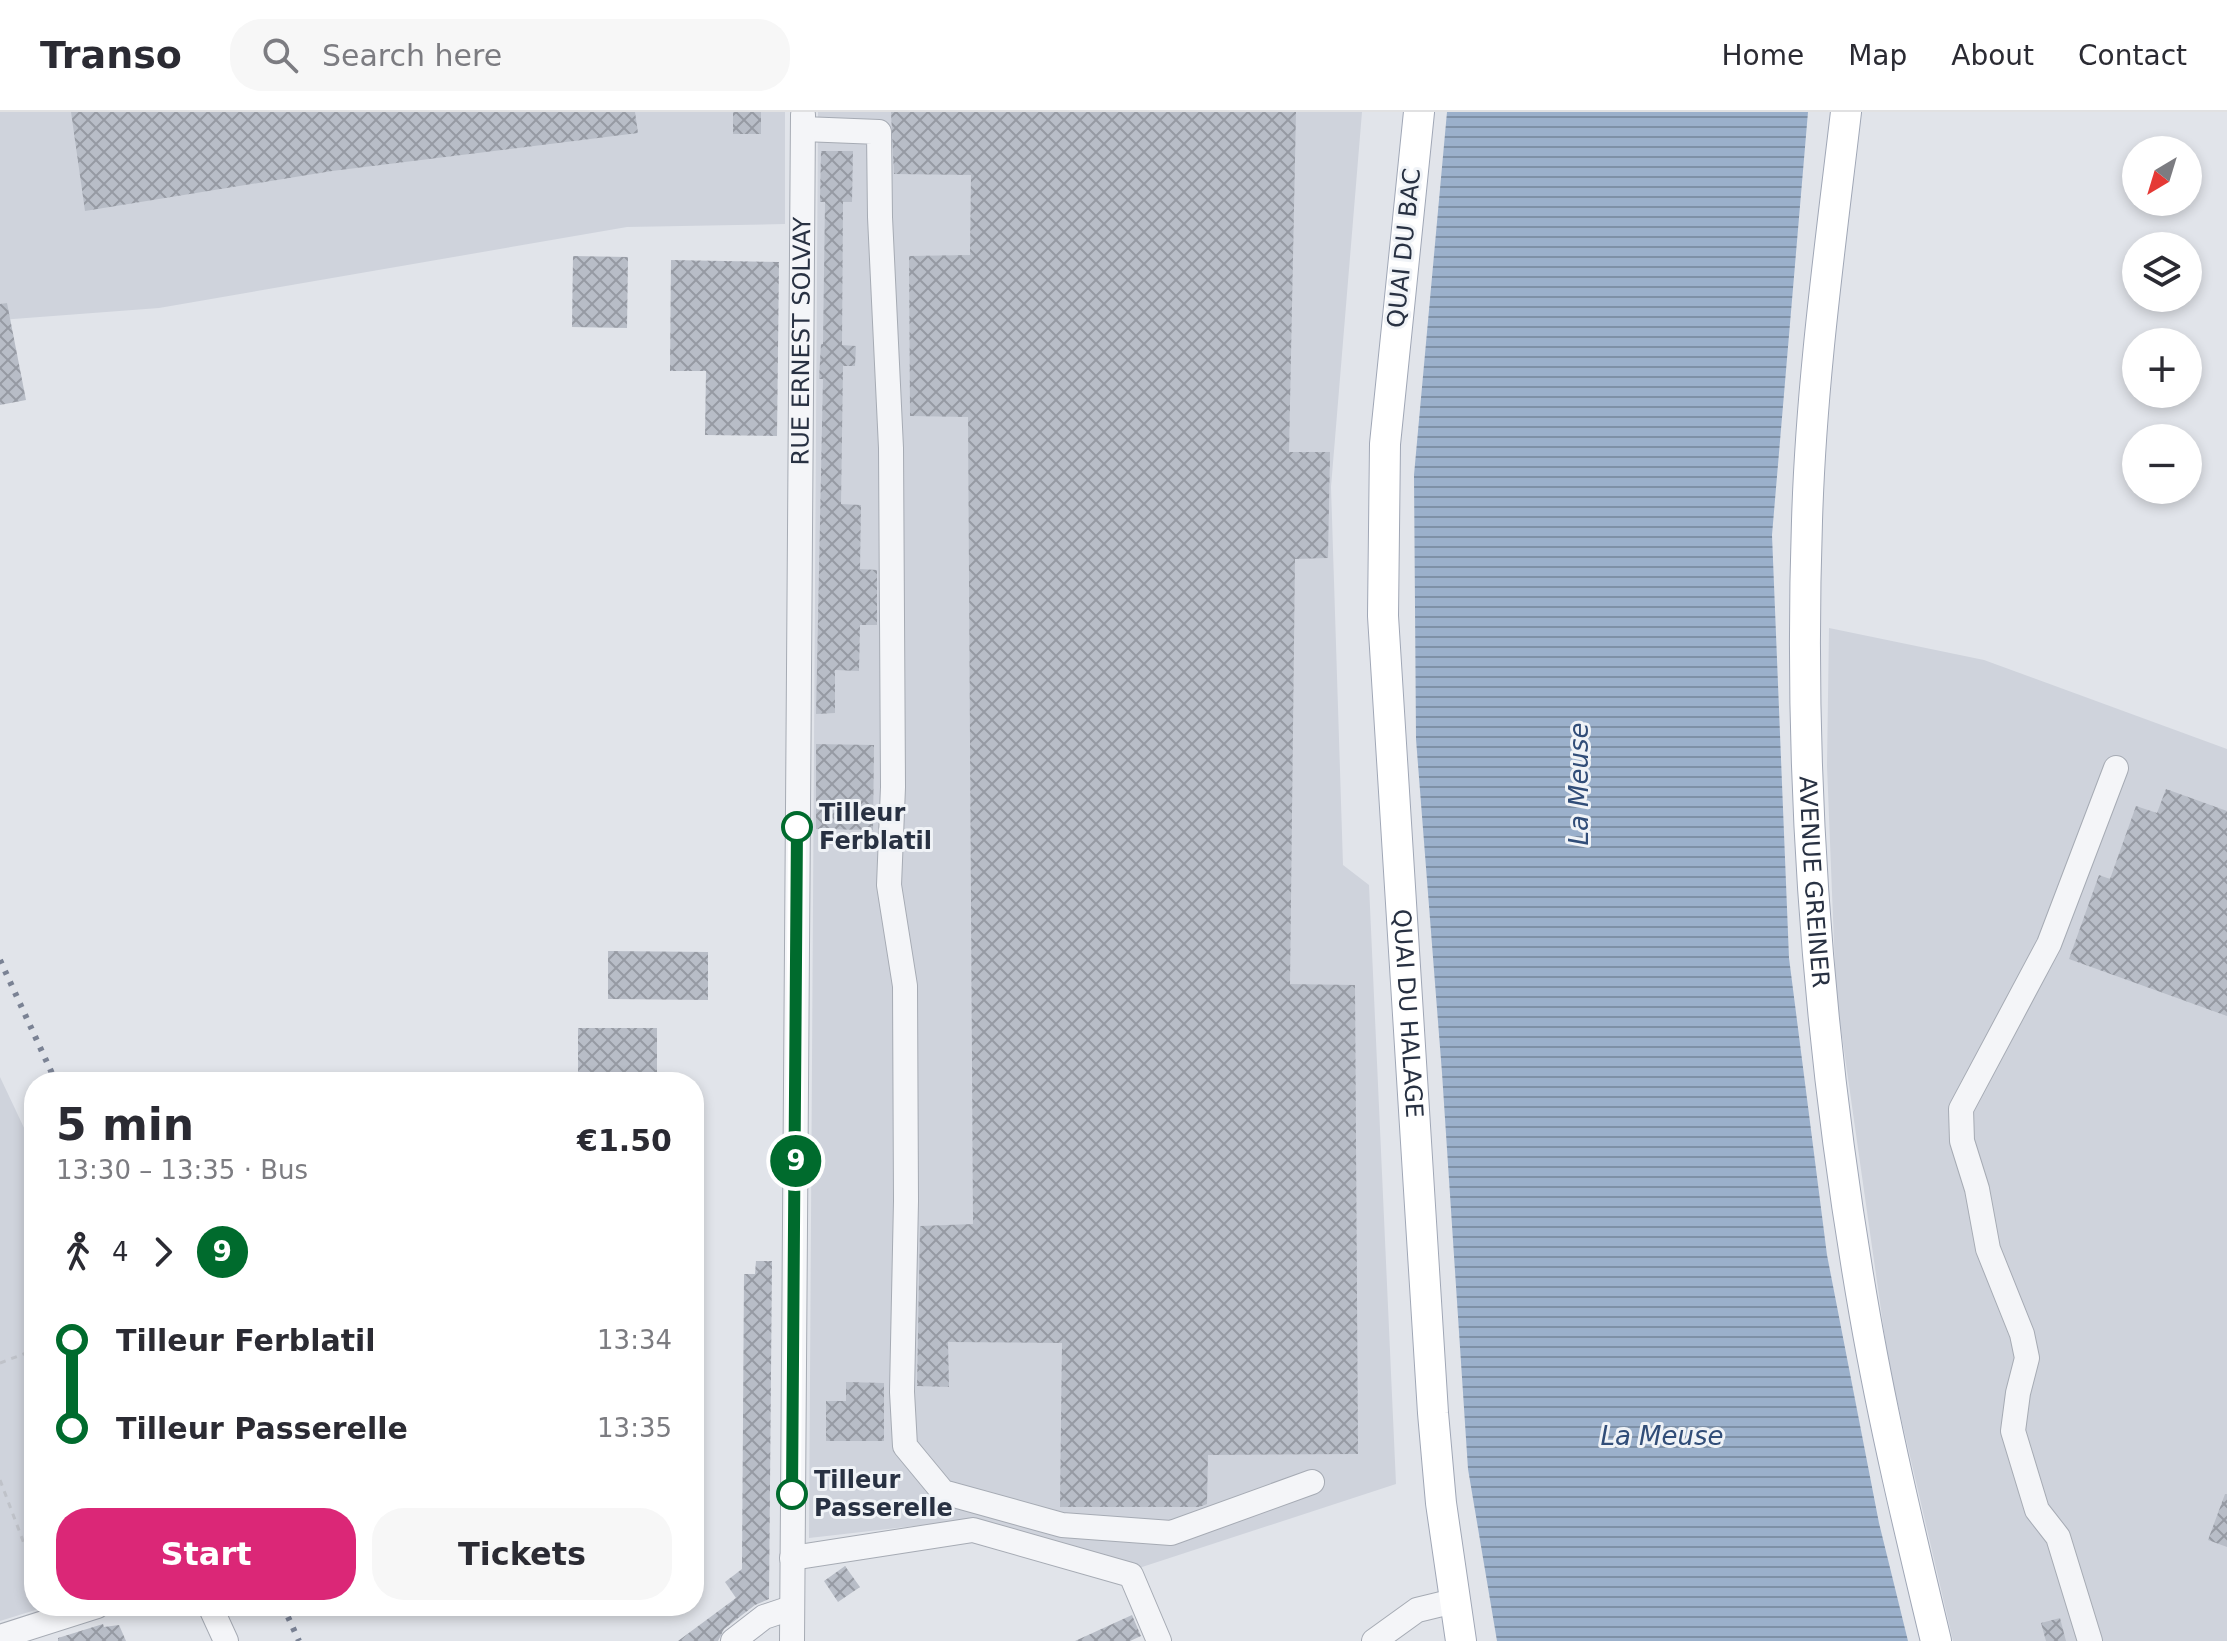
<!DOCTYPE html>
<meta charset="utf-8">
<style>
body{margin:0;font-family:"DejaVu Sans",sans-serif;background:#f7f7f7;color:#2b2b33;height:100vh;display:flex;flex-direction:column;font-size:30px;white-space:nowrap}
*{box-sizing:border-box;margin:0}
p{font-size:26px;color:#7c7c81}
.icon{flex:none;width:44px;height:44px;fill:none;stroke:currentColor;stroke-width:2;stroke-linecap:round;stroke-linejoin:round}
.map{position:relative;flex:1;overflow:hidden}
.drawer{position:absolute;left:24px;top:960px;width:680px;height:544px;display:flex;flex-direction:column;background:#fff;border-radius:32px;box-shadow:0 4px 12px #0003}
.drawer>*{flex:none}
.badge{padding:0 16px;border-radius:26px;font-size:28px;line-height:52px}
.needle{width:52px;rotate:218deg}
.fabs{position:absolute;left:2122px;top:24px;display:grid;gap:16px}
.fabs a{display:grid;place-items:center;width:80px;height:80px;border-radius:50%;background:#fff;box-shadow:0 4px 12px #0003;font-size:40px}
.map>.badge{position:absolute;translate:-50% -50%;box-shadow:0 0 0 4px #fff}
.legs{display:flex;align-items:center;gap:12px;height:88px;padding:0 32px;font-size:26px}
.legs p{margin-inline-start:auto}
.overview{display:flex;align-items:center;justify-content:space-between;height:136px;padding:0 32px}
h1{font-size:44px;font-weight:700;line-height:60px}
.button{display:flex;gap:16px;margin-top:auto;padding:16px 32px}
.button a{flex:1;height:92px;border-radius:32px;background:#db2777;color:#fff;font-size:32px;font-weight:700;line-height:92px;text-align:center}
.button a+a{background:#f7f7f7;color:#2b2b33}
ul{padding:0 32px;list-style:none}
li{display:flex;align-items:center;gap:28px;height:88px;font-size:30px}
li i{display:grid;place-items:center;width:12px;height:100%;margin:0 10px;background:currentColor}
li i::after{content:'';width:20px;height:20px;margin:-10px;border:6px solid;border-radius:50%;background:#fff}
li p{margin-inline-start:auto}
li:first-child i{background:linear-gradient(#0000 50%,currentColor 0)}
li:last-child i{background:linear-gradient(currentColor 50%,#0000 0)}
header{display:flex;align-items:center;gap:48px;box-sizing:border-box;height:112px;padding:0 40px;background:#fff;border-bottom:2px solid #e1e1e2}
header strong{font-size:38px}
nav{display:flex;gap:44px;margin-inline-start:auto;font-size:28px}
.search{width:560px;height:72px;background:#f7f7f7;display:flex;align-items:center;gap:20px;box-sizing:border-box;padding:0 28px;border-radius:32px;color:#7c7c81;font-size:30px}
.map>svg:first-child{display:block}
.built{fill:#cfd3dc}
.water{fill:url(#water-rules)}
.building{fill:url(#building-cross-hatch)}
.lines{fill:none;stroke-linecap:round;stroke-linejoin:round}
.minor-casing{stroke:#a6abb4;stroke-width:26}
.major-casing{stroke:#a0a7b6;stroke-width:32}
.path{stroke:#bfc2c9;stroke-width:3;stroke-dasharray:6 6;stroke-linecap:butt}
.minor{stroke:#f4f5f8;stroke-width:24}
.major{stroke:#fff;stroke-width:30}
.rail{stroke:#7a8294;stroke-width:6;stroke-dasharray:4 8;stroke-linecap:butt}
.line-1-casing{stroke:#fff;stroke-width:18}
.line-1{stroke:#006b2d;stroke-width:12}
.stop-1-dot{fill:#fff;stroke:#006b2d;stroke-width:4}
.labels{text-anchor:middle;stroke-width:6;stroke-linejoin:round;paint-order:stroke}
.street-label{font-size:24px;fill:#283142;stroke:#f0f3f7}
.stop-label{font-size:24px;font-weight:bold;fill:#283142;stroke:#f0f3f7;text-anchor:start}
.water-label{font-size:26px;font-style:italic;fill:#314d78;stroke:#f0f3f7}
</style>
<header>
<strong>Transo</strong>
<div class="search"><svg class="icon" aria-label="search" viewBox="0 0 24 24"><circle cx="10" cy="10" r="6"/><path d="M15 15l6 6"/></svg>Search here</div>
<nav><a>Home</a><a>Map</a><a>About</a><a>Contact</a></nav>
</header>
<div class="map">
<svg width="2227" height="1529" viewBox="0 0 2227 1529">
<defs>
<pattern id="water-rules" width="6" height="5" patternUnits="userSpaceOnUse" patternTransform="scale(2)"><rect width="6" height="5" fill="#9bb0cb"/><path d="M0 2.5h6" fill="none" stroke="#7e90a6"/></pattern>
<pattern id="building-cross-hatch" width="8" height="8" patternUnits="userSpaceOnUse" patternTransform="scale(2)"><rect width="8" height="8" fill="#b8bdc7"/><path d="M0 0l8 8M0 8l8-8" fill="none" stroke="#969aa3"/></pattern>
</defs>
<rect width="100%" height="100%" fill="#e1e4ea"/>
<!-- built -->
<path class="built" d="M0,0H785V112L627,115L159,196L0,208Z
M818,0H1362L1331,375L1343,753L1369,773L1396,1372L1139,1456L967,1408L809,1426Z
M1829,516L1984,548L2227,637V1529H1953L1889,1254L1836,882L1827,654Z
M0,965L34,1037V1494H48L0,1509Z"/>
<!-- water -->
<path class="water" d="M1447,0H1808L1772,423L1789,846L1827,1143L1879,1411L1908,1529H1497L1468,1357L1442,961L1416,627L1414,363Z"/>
<!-- building -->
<path class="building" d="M71,0H635L638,21L332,59L85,99Z
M733,0H761V22H733Z
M891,0H1296L1289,340H1330L1328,446L1295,447L1290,872L1355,873L1358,1342L1208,1343L1207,1392L1199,1395H1060L1062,1231L948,1230L949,1275L917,1274L920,1114L973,1112L968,305L910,304L909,144L970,143L971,63L894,62Z
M821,39H853L852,90H843L842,233L856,234L855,254H843L841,392L861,393L860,457L877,458V513H860L859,559L835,558V601L816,602L823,267H819L821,232H823L825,90H820Z
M573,144L628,145L627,216L572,215Z
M671,148L779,150L777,324L705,323L706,259H670Z
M7,191L26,288L0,293V192Z
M816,632L874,633L873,718L816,717Z
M2166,677L2227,699V904L2069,847L2099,763L2110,767L2136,694L2157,701Z
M608,839L708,840V888L608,887Z
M578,916H657V970H578Z
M756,1149H772L769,1487L755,1493L724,1517L718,1529H678L736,1486L725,1470L742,1457L744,1162H755Z
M846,1270L884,1271V1329H826V1289H846Z
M2225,1382H2227V1435L2208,1428Z
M845,1454L860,1475L838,1490L824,1469Z
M1132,1503L1141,1524L1130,1529H1075Z
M2060,1506L2066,1529H2046L2041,1511Z
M103,1512L104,1515L119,1513L126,1529H58V1526Z"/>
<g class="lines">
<!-- minor casing -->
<g class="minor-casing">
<g id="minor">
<path d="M803,17L879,20L880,105L891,336L893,675L889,773L905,874L906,1089L902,1280L905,1334L943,1380L1062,1413L1171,1421L1312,1370"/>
<path d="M792,1446L973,1418L1131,1463L1159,1529"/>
<path d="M210,1494L226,1529"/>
<path d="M0,1525L97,1494"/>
<path d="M733,1529L764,1505L791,1496"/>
<path id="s1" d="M792,1529L803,3"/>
<path d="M1374,1529L1417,1498L1454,1489"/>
<path d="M2090,1529L2058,1425L2037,1398L2013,1319L2018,1281L2027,1246L2022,1222L1988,1137L1977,1077L1962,1029L1961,997L2049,832L2116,656"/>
</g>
</g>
<!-- major casing -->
<g class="major-casing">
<g id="major">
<path id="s2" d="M1419,0L1385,332L1383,504L1433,1301L1441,1391L1461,1529"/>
<path id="s3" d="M1846,0C1830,136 1811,272 1807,409C1798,674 1819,942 1865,1204C1884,1313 1910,1421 1936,1529"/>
</g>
</g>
<!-- path -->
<path class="path" d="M0,1251L34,1238
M0,1368L34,1458"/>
<!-- minor -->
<use href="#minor" class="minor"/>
<!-- major -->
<use href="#major" class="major"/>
<!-- rail -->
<path class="rail" d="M0,848L56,970
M283,1494L299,1529"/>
</g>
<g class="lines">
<!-- line-1 casing -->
<g class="line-1-casing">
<path id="line-1" d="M792,1382L797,715"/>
</g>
<!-- line-1 -->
<use href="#line-1" class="line-1"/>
</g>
<!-- markers -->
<g class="stop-1-dot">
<circle cx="797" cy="715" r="14"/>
<circle cx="792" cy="1382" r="14"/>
</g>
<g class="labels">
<!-- street labels -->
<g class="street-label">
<text transform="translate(1404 136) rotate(-84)" y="8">QUAI DU BAC</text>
<text dy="8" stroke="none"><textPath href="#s1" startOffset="1300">RUE ERNEST SOLVAY</textPath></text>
<text dy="8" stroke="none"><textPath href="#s3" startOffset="772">AVENUE GREINER</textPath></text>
<text dy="8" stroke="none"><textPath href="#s2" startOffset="904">QUAI DU HALAGE</textPath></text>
</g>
<!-- stop labels -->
<g class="stop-label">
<text x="819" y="709">Tilleur<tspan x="819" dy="28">Ferblatil</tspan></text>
<text x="814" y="1376">Tilleur<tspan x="814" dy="28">Passerelle</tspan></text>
</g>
<!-- water labels -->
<g class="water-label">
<text transform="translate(1579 672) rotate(-90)" y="9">La Meuse</text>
<text x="1662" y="1333">La Meuse</text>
</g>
</g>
</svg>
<div class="fabs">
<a><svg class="needle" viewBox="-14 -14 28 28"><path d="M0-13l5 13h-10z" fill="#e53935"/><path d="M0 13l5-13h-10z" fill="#7c7c81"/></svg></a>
<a><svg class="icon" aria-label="layers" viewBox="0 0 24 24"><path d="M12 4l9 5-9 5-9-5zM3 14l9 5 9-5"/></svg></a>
<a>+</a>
<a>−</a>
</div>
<b class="badge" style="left:796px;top:1049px;background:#006b2d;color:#fff">9</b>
<section class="drawer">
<div class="overview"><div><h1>5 min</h1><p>13:30 – 13:35 · Bus</p></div><b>€1.50</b></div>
<div class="legs"><svg class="icon" aria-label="walk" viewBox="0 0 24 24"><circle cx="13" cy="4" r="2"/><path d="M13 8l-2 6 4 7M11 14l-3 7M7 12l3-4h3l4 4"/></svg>4<svg class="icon" aria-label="forward" viewBox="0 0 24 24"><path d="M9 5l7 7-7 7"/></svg><b class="badge" style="background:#006b2d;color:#fff">9</b></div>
<ul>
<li><i style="color:#006b2d"></i><b>Tilleur Ferblatil</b><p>13:34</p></li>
<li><i style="color:#006b2d"></i><b>Tilleur Passerelle</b><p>13:35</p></li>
</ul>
<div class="button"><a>Start</a><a>Tickets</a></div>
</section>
</div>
